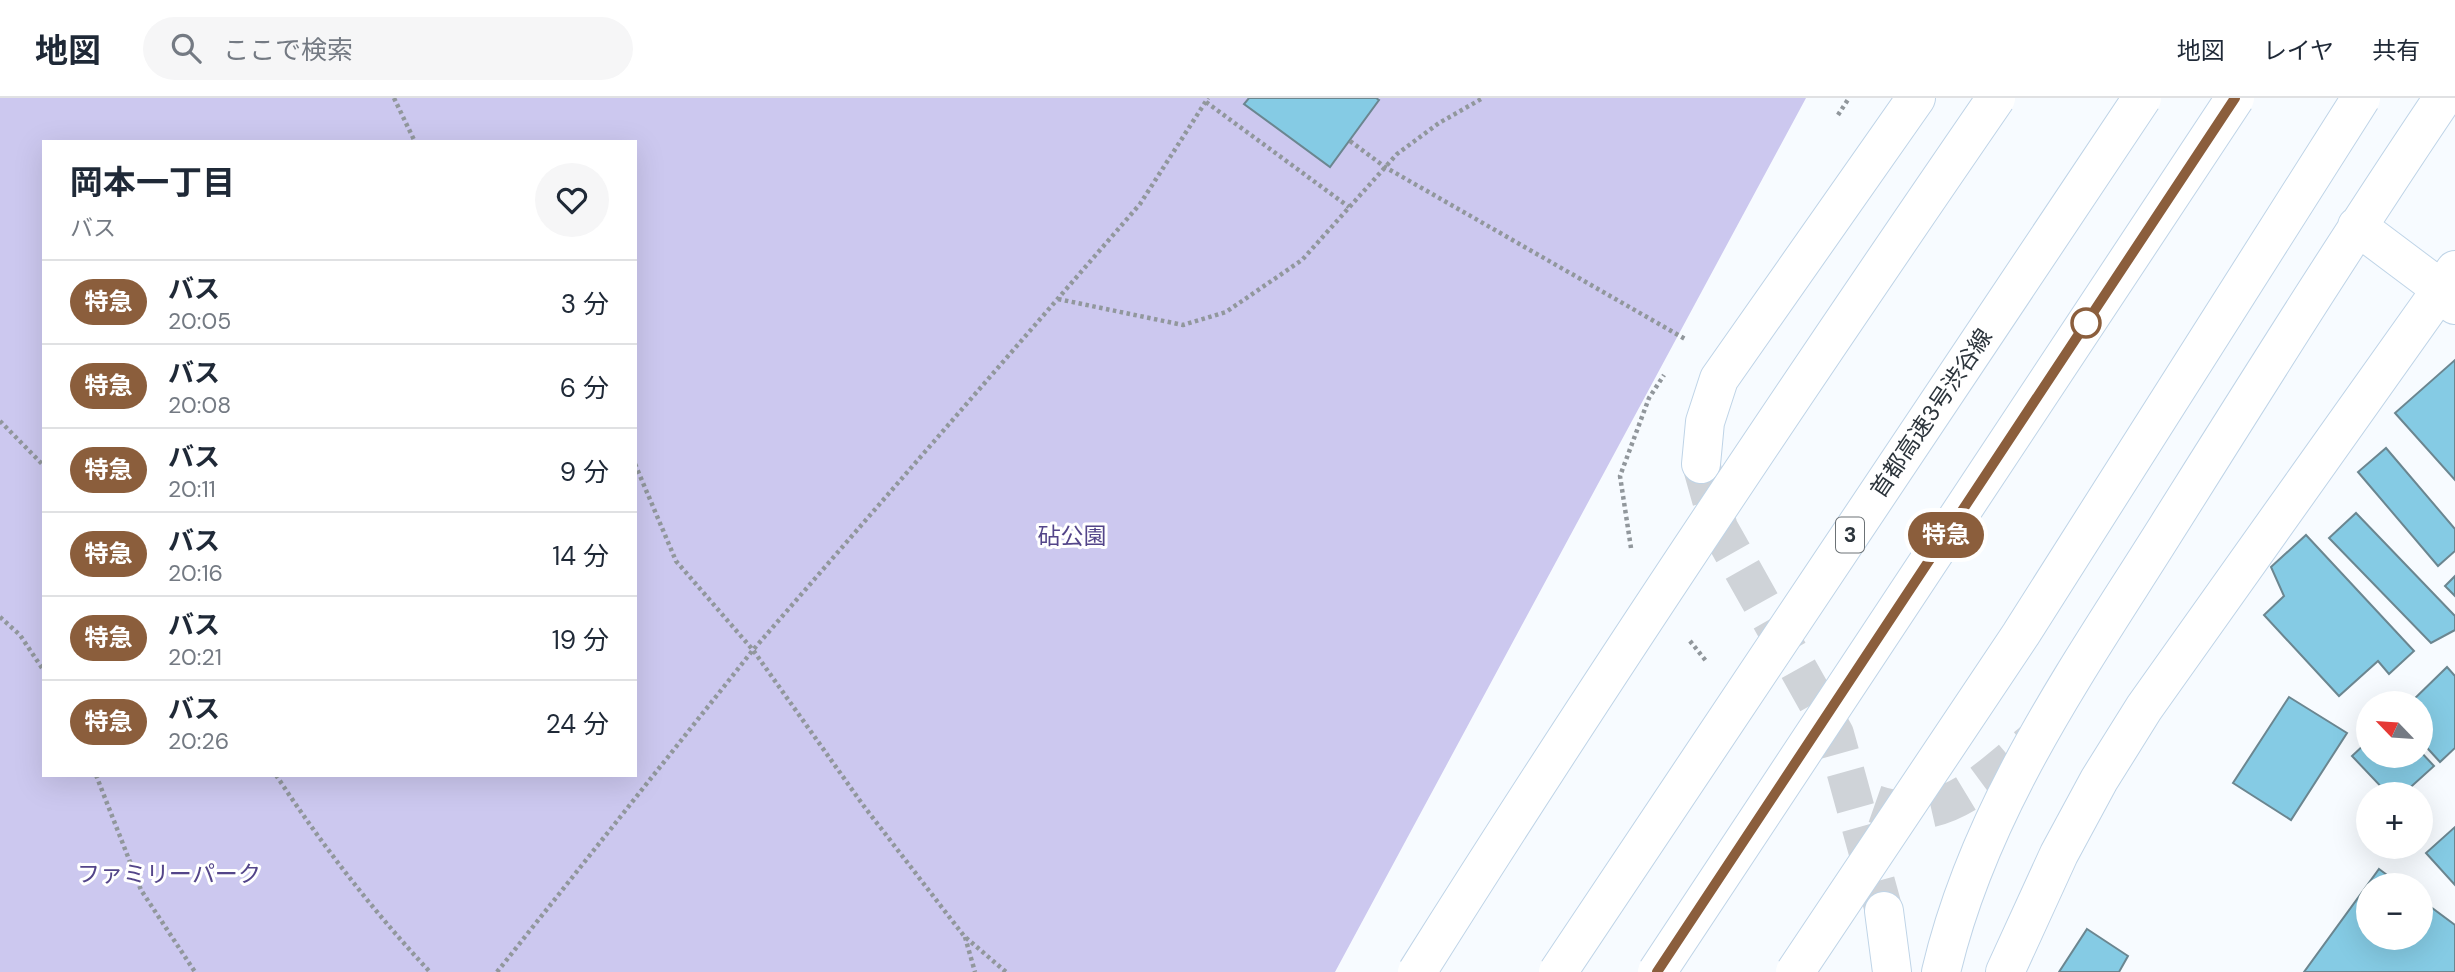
<!DOCTYPE html>
<html lang="ja">
<meta charset="utf-8">
<style>
body{margin:0;font-family:"DM Sans","Noto Sans JP",sans-serif;background:#f6f6f7;color:#1f2937;height:100vh;display:flex;flex-direction:column;font-size:26px;white-space:nowrap}
*{box-sizing:border-box;margin:0}
p{font-size:23px;color:#747a83}
.icon{flex:none;width:38px;height:38px;fill:none;stroke:currentColor;stroke-width:2;stroke-linecap:round;stroke-linejoin:round}
.map{position:relative;flex:1;overflow:hidden}
.sheet{position:absolute;left:42px;top:42px;width:595px;height:637px;display:flex;flex-direction:column;background:#fff;border-radius:0px;box-shadow:0 7px 28px #0002}
.sheet>*{flex:none}
.badge{padding:0 14px;border-radius:23px;font-size:24px;line-height:46px}
.needle{width:46px;rotate:295deg}
.fabs{position:absolute;left:2356px;top:593px;display:grid;gap:14px}
.fabs a{display:grid;place-items:center;width:77px;height:77px;border-radius:50%;background:#fff;box-shadow:0 7px 28px #0002;font-size:35px}
.map>.badge{position:absolute;translate:-50% -50%;box-shadow:0 0 0 4px #fff}
.round{display:grid;place-items:center;flex:none;width:74px;height:74px;border-radius:37px;background:#f6f6f7}
.summary{display:flex;align-items:center;justify-content:space-between;height:119px;padding:0 28px}
h1{font-size:33px;font-weight:700;line-height:52px}
ul{padding:0;list-style:none}
li{display:flex;align-items:center;gap:21px;height:84px;padding:0 28px;border-top:2px solid #e0e1e3}
li div{flex:1}
li b{display:block;font-size:26px}
li em{font-style:normal}
li .badge{min-width:77px;font-weight:700;text-align:center}
header{display:flex;align-items:center;gap:42px;box-sizing:border-box;height:98px;padding:0 35px;background:#fff;border-bottom:2px solid #e0e1e3}
header strong{font-size:33px}
nav{display:flex;gap:38px;margin-inline-start:auto;font-size:24px}
.search{width:490px;height:63px;background:#f6f6f7;display:flex;align-items:center;gap:18px;box-sizing:border-box;padding:0 24px;border-radius:38px;color:#747a83;font-size:26px}
.map>svg:first-child{display:block}
.green{fill:#ccc8ef;fill-rule:evenodd}
.building{fill:#85cbe4;stroke:#6b8690;stroke-width:2}
.lines{fill:none;stroke-linecap:round;stroke-linejoin:round}
.minor-tunnel{stroke:#cfd3d8;stroke-width:38;stroke-dasharray:38 19;stroke-linecap:butt}
.minor-casing{stroke:#bfd4e7;stroke-width:40}
.path{stroke:#91979c;stroke-width:4.5;stroke-dasharray:3.5 3.5;stroke-linecap:butt}
.minor{stroke:#fff;stroke-width:38}
.motorway-bridge-casing{stroke:#bfd4e7;stroke-width:40;stroke-linecap:butt}
.motorway-bridge{stroke:#fff;stroke-width:38}
.line-casing{stroke:#fff;stroke-width:16}
.line{stroke:#8b5e3c;stroke-width:10}
.stop-dot{fill:#fff;stroke:#8b5e3c;stroke-width:3.5}
.labels{text-anchor:middle;stroke-width:6;stroke-linejoin:round;paint-order:stroke}
.shield{fill:#fff;stroke:#6c7276;stroke-width:2}
.shield-label{font-size:21px;font-weight:bold;fill:#2d353c}
.street-label{font-size:23px;fill:#2d353c;stroke:#fff}
.park-label{font-size:23px;fill:#534589;stroke:#fff}
</style>
<header>
<strong>地図</strong>
<div class="search"><svg class="icon" aria-label="search" viewBox="0 0 24 24"><circle cx="10" cy="10" r="6"/><path d="M15 15l6 6"/></svg>ここで検索</div>
<nav><a>地図</a><a>レイヤ</a><a>共有</a></nav>
</header>
<div class="map">
<svg width="2455" height="874" viewBox="0 0 2455 874">
<rect width="100%" height="100%" fill="#f7fbff"/>
<!-- green -->
<path class="green" d="M0,0H1806L1335,874H0ZM44,44H635V677H44Z"/>
<!-- building -->
<path class="building" d="M1249,0H1376L1379,2L1330,69L1244,6Z
M2455,262V382L2395,315Z
M2386,350L2455,431V453L2438,468L2358,374Z
M2356,415L2455,518V532L2431,545L2329,440Z
M2306,437L2414,553L2389,576L2378,563L2339,598L2264,517L2284,498L2271,469Z
M2455,478V498L2445,488Z
M2447,569L2455,578V650L2440,664L2420,642V606H2409Z
M2289,599L2347,635L2291,722L2233,685Z
M2368,643V658H2420V653L2434,668L2403,696H2388L2352,658Z
M2455,729V787L2426,755Z
M2379,771L2402,788H2368V840H2420V801L2455,827V874H2304Z
M2087,831L2128,858L2119,874H2059Z"/>
<g class="lines">
<!-- minor-tunnel -->
<path class="minor-tunnel" d="M1701,366L1719,430L1835,636L1884,813
M1875,706C1943,730 1983,683 2032,644"/>
<!-- minor casing -->
<g class="minor-casing">
<path id="minor" d="M2357,128L2441,191L2455,207
M1701,366L1705,324L1719,281L1916,0
M1884,813L1892,874
M1941,874C1980,708 2079,570 2168,428C2258,285 2348,141 2443,0
M2005,874L2059,756L2099,682L2144,610L2455,172"/>
</g>
<!-- path -->
<path class="path" d="M394,0L415,44
M1206,4L1349,109
M1838,17L1849,0
M1350,43L1385,69L1687,242
M1058,201L1183,227L1226,214L1302,162L1397,56L1439,25L1483,0
M0,323L44,368
M635,366L676,463L753,552L863,707L964,838L1006,874
M1631,450L1620,378L1649,300L1664,277
M0,519L20,537L44,573
M1690,543L1706,563
M96,677L141,792L195,874
M276,677C322,747 373,813 430,874
M965,839L975,874
M497,874L753,552L1140,106L1208,0"/>
<!-- minor -->
<use href="#minor" class="minor"/>
<!-- motorway-bridge casing -->
<g class="motorway-bridge-casing">
<path id="motorway-bridge" d="M1417,874C1603,578 1798,288 1996,0
M1558,874L2142,0
M1657,874L2235,0
M1795,874L2021,536L2361,0"/>
</g>
<!-- motorway-bridge -->
<use href="#motorway-bridge" class="motorway-bridge"/>
</g>
<g class="lines">
<!-- line casing -->
<g class="line-casing">
<path id="line" d="M1657,874L2235,0"/>
</g>
<!-- line -->
<use href="#line" class="line"/>
</g>
<!-- markers -->
<circle class="stop-dot" cx="2086" cy="225" r="14"/>
<g class="labels">
<!-- shield labels -->
<rect class="shield" x="1836" y="419.5" width="28" height="35" rx="5"/>
<g class="shield-label">
<text x="1850" y="444">3</text>
</g>
<!-- street labels -->
<g class="street-label">
<text transform="translate(1931 315) rotate(-56)" y="8">首都高速3号渋谷線</text>
</g>
<!-- park labels -->
<g class="park-label">
<text x="1072" y="446">砧公園</text>
<text x="169" y="784">ファミリーパーク</text>
</g>
</g>
</svg>
<div class="fabs">
<a><svg class="needle" viewBox="-14 -14 28 28"><path d="M0-13l5 13h-10z" fill="#e53935"/><path d="M0 13l5-13h-10z" fill="#747a83"/></svg></a>
<a>+</a>
<a>−</a>
</div>
<b class="badge" style="left:1946px;top:437px;background:#8b5e3c;color:#fff">特急</b>
<section class="sheet">
<div class="summary"><div><h1>岡本一丁目</h1><p>バス</p></div><a class="round"><svg class="icon" aria-label="heart" viewBox="0 0 24 24"><path d="M12 20l-8-8c-3-5 5-10 8-4 3-6 11-1 8 4z"/></svg></a></div>
<ul>
<li><span class="badge" style="background:#8b5e3c;color:#fff">特急</span><div><b>バス</b><p>20:05</p></div><em>3 分</em></li>
<li><span class="badge" style="background:#8b5e3c;color:#fff">特急</span><div><b>バス</b><p>20:08</p></div><em>6 分</em></li>
<li><span class="badge" style="background:#8b5e3c;color:#fff">特急</span><div><b>バス</b><p>20:11</p></div><em>9 分</em></li>
<li><span class="badge" style="background:#8b5e3c;color:#fff">特急</span><div><b>バス</b><p>20:16</p></div><em>14 分</em></li>
<li><span class="badge" style="background:#8b5e3c;color:#fff">特急</span><div><b>バス</b><p>20:21</p></div><em>19 分</em></li>
<li><span class="badge" style="background:#8b5e3c;color:#fff">特急</span><div><b>バス</b><p>20:26</p></div><em>24 分</em></li>
</ul>
</section>
</div>
